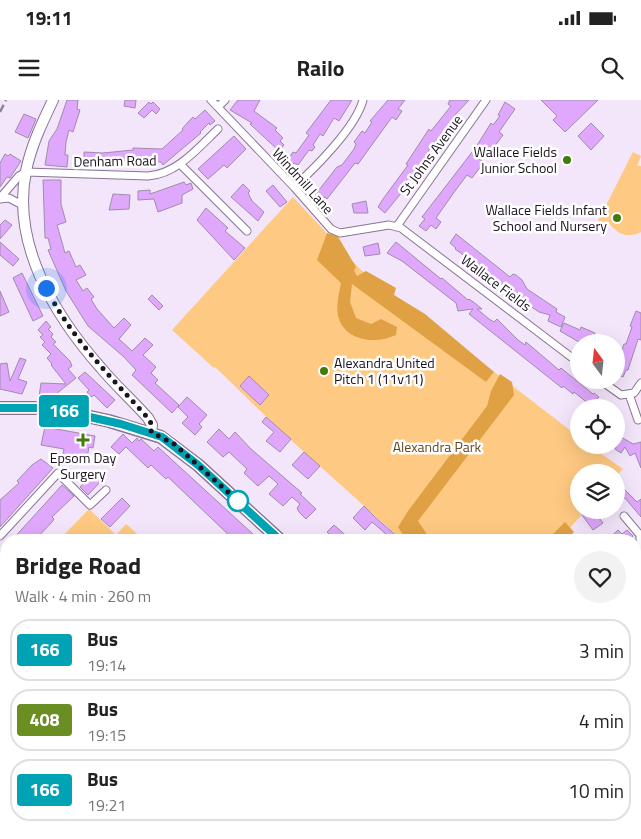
<!DOCTYPE html>
<meta charset="utf-8">
<style>
body{margin:0;font-family:"Titillium Web",sans-serif;background:#f2f2f2;color:#222;height:100vh;display:flex;flex-direction:column;font-size:19px;white-space:nowrap}
*{box-sizing:border-box;margin:0}
p{font-size:16px;color:#767676}
.icon{flex:none;width:28px;height:28px;fill:none;stroke:currentColor;stroke-width:2;stroke-linecap:round;stroke-linejoin:round}
.map{position:relative;flex:1;overflow:hidden}
.sheet{position:absolute;left:0px;top:434px;width:641px;height:306px;display:flex;flex-direction:column;background:#fff;border-radius:20px 20px 0 0;box-shadow:0 5px 20px #0002}
.sheet>*{flex:none}
.badge{padding:0 10px;border-radius:4px;font-size:18px;line-height:32px}
.needle{width:32px;rotate:345deg}
.buttons{position:absolute;left:570px;top:234px;display:grid;gap:10px}
.buttons a{display:grid;place-items:center;width:55px;height:55px;border-radius:50%;background:#fff;box-shadow:0 5px 20px #0002;font-size:25px}
.you{position:absolute;width:25px;height:25px;margin:-12px;border:4px solid #fff;border-radius:50%;background:#1a73e8;box-shadow:0 0 0 8px #1a73e833}
.map>.badge{position:absolute;translate:-50% -50%;box-shadow:0 0 0 2px #fff}
.round{display:grid;place-items:center;flex:none;width:52px;height:52px;border-radius:26px;background:#f2f2f2}
.summary{display:flex;align-items:center;justify-content:space-between;height:85px;padding:0 15px}
h1{font-size:24px;font-weight:700;line-height:38px}
ul{padding:0;list-style:none}
li{display:flex;align-items:center;gap:15px;height:62px;margin:0 10px 8px;padding:0 5px;border:2px solid #e0e0e0;border-radius:20px}
li div{flex:1}
li b{display:block;font-size:19px}
li em{font-style:normal}
li .badge{min-width:55px;font-weight:700;text-align:center}
.status{display:flex;justify-content:space-between;align-items:center;height:35px;padding:0 25px;background:#fff;direction:ltr}
.status svg{height:14px;fill:currentColor}
header{display:flex;justify-content:space-between;align-items:center;height:65px;padding:0 15px;background:#fff;font-size:22px;font-weight:700}
.map>svg:first-child{display:block}
.green{fill:#fec982}
.forest{fill:#e0a145}
.building{fill:#e0a8fd;stroke:#a08bac}
.lines{fill:none;stroke-linecap:round;stroke-linejoin:round}
.minor-casing{stroke:#897494;stroke-width:9}
.secondary-casing{stroke:#897494;stroke-width:12}
.primary-casing{stroke:#897494;stroke-width:14}
.minor{stroke:#fff;stroke-width:7}
.secondary{stroke:#fff;stroke-width:10}
.primary{stroke:#fff;stroke-width:11}
.rail{stroke:#8f8394;stroke-width:2.5;stroke-dasharray:8 4;stroke-linecap:butt}
.line-casing{stroke:#fff;stroke-width:11}
.line{stroke:#00a3b4;stroke-width:8}
.walk{stroke:#1b131f;stroke-width:5;stroke-dasharray:0 9}
.poi-dot{fill:#447a0c;stroke:#fff;stroke-width:2}
.stop-dot{fill:#fff;stroke:#00a3b4;stroke-width:2.5}
.labels{text-anchor:middle;stroke-width:5;stroke-linejoin:round;paint-order:stroke}
.poi-label{font-size:14px;fill:#1b131f;stroke:#fff;text-anchor:end}
.street-label{font-size:14px;fill:#1b131f;stroke:#fff}
.park-label{font-size:14px;fill:#634923;stroke:#fff}
</style>
<div class="status"><b>19:11</b><svg viewBox="0 0 49 12"><path d="M0 12V9h3v3zM5 12V6h3v6zM10 12V3h3v9zM15 12V0h3v12zM26 1h20v11H26zM47 4h2v5h-2z"/></svg></div>
<header><svg class="icon" aria-label="menu" viewBox="0 0 24 24"><path d="M4 6h16M4 12h16M4 18h16"/></svg>Railo<svg class="icon" aria-label="search" viewBox="0 0 24 24"><circle cx="10" cy="10" r="6"/><path d="M15 15l6 6"/></svg></header>
<div class="map">
<svg width="641" height="739" viewBox="0 0 641 739">
<rect width="100%" height="100%" fill="#f3e5fa"/>
<!-- green -->
<path class="green" d="M633,52L641,56L637,66H641V132C627,139 617,134 608,122L603,131L595,127Z
M293,97L360,169L579,337V345H589L623,369L616,376V372H579V410H586L559,440H402L282,332L215,267L214,268L172,230Z
M89,409L116,435L126,424L144,440H59Z
M6,495V544L0,539V502Z"/>
<!-- forest -->
<path class="forest" d="M327,133L337,135L356,167L354,171L357,176L366,171L396,188L394,195L425,214L494,272L486,282L352,184L350,202L356,218L371,224L381,219L397,227L396,235C377,244 347,242 339,219C335,209 339,193 341,183L317,160Z
M500,274L512,282L514,295L418,421L431,440H406L398,427L408,411L487,306L491,291Z
M565,422L574,432L566,440H547Z"/>
<!-- building -->
<path class="building" d="M67,0H78L77,9L80,10L73,32L69,30L66,42L65,55H68L67,67L45,65L49,41L57,29Z
M125,0H136L135,8L124,6Z
M238,0H260L254,11L277,28L275,30L283,38L280,41L284,45L279,51L250,24L252,23L230,10Z
M331,0H352L339,21L334,18L323,36L320,34L313,45L315,47L312,51L309,50L298,65L294,63L292,65L287,61L293,52L296,53L309,35L306,33Z
M388,0H405L398,9L402,11L396,20L392,17L358,64L355,63L327,99L325,97L322,100L315,95L337,67L342,65L354,49L356,44L354,42L362,31L365,33L372,22L370,21Z
M450,0H469L454,16V21L442,38L440,36L435,42L428,51L431,53L410,80L411,81L385,113L378,107L383,99L408,65L406,64L429,29L431,31L451,6L448,4Z
M541,0H598L565,32L553,20L557,16Z
M149,2L151,4L153,2L160,9L156,14L152,10L144,18L138,13Z
M505,2L515,9L499,32L503,35L491,51L487,48L479,59L484,62L472,78L467,75L455,91L436,118L441,122L436,129L431,125L426,131L419,126L425,119L422,117L476,47L491,23L493,25L500,16L498,15Z
M205,10L215,21L210,25L209,23L200,32L201,33L163,65L161,62L134,61H84V52L103,53L133,50V48L162,49L183,30L182,29L189,21L193,17L195,19Z
M24,14L36,19L28,38L15,32Z
M591,23L604,36L591,50L578,36Z
M234,36L246,49L227,68L224,65L208,79L198,69Z
M5,54L8,56L10,54L21,61L10,78L7,77L0,87V63Z
M43,80H61V104L66,122L57,125L65,153L69,151L76,167L80,165L86,175L76,180L83,191L87,188L94,197L91,199L97,209L114,228L124,218L131,225L119,239L132,251L145,238L153,245L143,255L156,267L151,273L158,280L155,283L179,305L172,313L132,275L136,270L124,257L88,226L66,191L48,150L51,149L48,138H45Z
M184,82L186,85L191,83L193,89L182,95V103L158,112L154,99L138,100V91L150,90V94Z
M243,84L250,91L248,93L252,101L264,112L258,121L231,97Z
M273,85L287,102L280,107L266,91Z
M113,94L130,95L129,109L109,110Z
M366,101L368,113H354L352,104Z
M206,108L228,128L225,131L245,148L234,160L197,120Z
M5,120L12,125L0,139V125Z
M456,134L510,177L513,174L516,175L522,180L527,189L557,209L556,212L565,217L561,227L548,221L550,215L539,212L514,195L496,179L455,149L456,148L450,143Z
M0,142L19,159L13,166L0,155Z
M396,142L441,179L442,178L468,200L469,199L476,204L482,209H477L489,219L494,222L497,219L518,240L525,245L526,242L559,270L561,268L593,294L594,293L599,297L597,299L608,308H594L574,292L573,294L563,286L562,288L469,214L473,209L458,211L456,203L402,161L387,153Z
M378,143L380,154L365,156L363,147Z
M22,173L43,216L33,221L13,178Z
M0,191L9,212L0,216Z
M152,195L163,206L159,210L148,199Z
M636,211L641,213V240L638,239L628,270H626L623,277L616,274V266L624,244H626L632,227L630,226Z
M46,221L51,227L48,229L53,234L51,237L56,242L53,244L70,261L72,266L68,269L76,278L56,294V297H39L41,283L66,284L51,265L52,264L47,258L51,254L42,245L45,242L40,237L43,235L38,230Z
M564,223L580,230L581,227L595,233L591,242H579L560,231Z
M20,258L26,260L18,279L27,282L22,294L0,289V264L7,263L10,281Z
M85,272L115,300L107,308L94,295L91,297L87,292L89,290L78,278Z
M249,276L269,295L260,305L240,286Z
M187,297L207,315L199,324L202,327L195,335L182,323L188,317L178,307Z
M266,317L291,339L280,352L266,341L274,332L262,322Z
M45,327L95,336L93,348L89,347L86,363L62,358L64,349L41,345Z
M219,329L229,339L235,332L251,349L302,393L300,394L316,409L306,419L299,412L297,408L300,404L292,397L283,406L269,394L278,384L269,376L258,386L244,373L247,369L229,352L223,357L207,342Z
M616,329L623,334L621,337L633,344L641,342V368L635,353L630,356L625,347L621,353L615,349L620,339L616,343Z
M123,334L132,343L137,338L139,341L141,339L154,351L158,347L254,435L253,437L257,440H234L168,377L166,379L151,365L148,368L126,347L119,354L111,347Z
M304,352L320,366L308,379L292,365Z
M41,359L53,368L0,427V400L19,383L17,381L32,365Z
M93,373L101,381L88,395L80,387Z
M616,381L637,402L641,399V417L625,398H622L616,404Z
M62,385L74,396L52,417L54,419L52,422L35,440H12Z
M122,398L130,406L110,427L101,419Z
M364,406L375,417L401,440H381L386,434L372,422L365,430L353,418Z
M589,410H593L603,423L593,430L582,415Z
M334,425L351,440H327L331,436L327,432Z
M618,430L622,434L627,430L633,436L630,440H607Z
M6,446V468L0,475V452Z
M641,474V494L635,489V480Z
M6,564V609L0,605L5,595L0,590V571Z
M635,568L641,574V584L635,591Z
M0,620L6,624V642L0,638Z
M641,628V650L635,652V629Z
M0,665L6,670V687L0,681Z
M641,721V739H635V727Z
M6,729V739H0V730Z"/>
<g class="lines">
<!-- minor casing -->
<g class="minor-casing">
<path id="minor" d="M211,0L294,87L331,129L340,133L389,125L401,128L579,263
M218,7L225,0
M180,64L247,131
M294,87C315,68 356,27 363,0
M0,98L19,76L26,72L148,76C177,74 198,48 218,29
M0,99L9,98L24,106
M397,126L486,0
M600,280L621,295L634,293L641,283
M629,294L638,320
M624,416L640,435V455
M0,436L58,373L90,405L106,390
M0,611L6,616
M635,612L641,606
M192,734L200,739
M404,734L410,739"/>
</g>
<!-- secondary casing -->
<g class="secondary-casing">
<path id="secondary" d="M53,0C42,23 31,46 26,71C11,144 55,216 101,268C116,286 133,301 148,318L152,325L151,332"/>
</g>
<!-- primary casing -->
<g class="primary-casing">
<path id="primary" d="M0,308H49L109,321L161,337L198,365L280,440
M603,734L608,739"/>
</g>
<!-- minor -->
<use href="#minor" class="minor"/>
<!-- secondary -->
<use href="#secondary" class="secondary"/>
<!-- primary -->
<use href="#primary" class="primary"/>
<!-- rail -->
<path class="rail" d="M0,12L6,0"/>
</g>
<g class="lines">
<!-- line casing -->
<g class="line-casing">
<path id="line" d="M0,308H49L121,324L162,337L198,365L280,440"/>
</g>
<!-- line -->
<use href="#line" class="line"/>
<!-- walk -->
<path class="walk" d="M46,188C72,239 110,276 148,318L152,325L151,332L174,344L238,401"/>
</g>
<!-- markers -->
<g class="poi-dot">
<circle cx="567" cy="60" r="5"/>
<circle cx="617" cy="118" r="5"/>
<circle cx="324" cy="271" r="5"/>
<path d="M80.5 332.5h5v5h5v5h-5v5h-5v-5h-5v-5h5z"/>
</g>
<circle class="stop-dot" cx="238" cy="401" r="10"/>
<g class="labels">
<!-- poi labels -->
<g class="poi-label">
<text x="557" y="57">Wallace Fields<tspan x="557" dy="16">Junior School</tspan></text>
<text x="607" y="115">Wallace Fields Infant<tspan x="607" dy="16">School and Nursery</tspan></text>
<text x="334" y="268" text-anchor="start">Alexandra United<tspan x="334" dy="16">Pitch 1 (11v11)</tspan></text>
<text x="83" y="363" text-anchor="middle">Epsom Day<tspan x="83" dy="16">Surgery</tspan></text>
</g>
<!-- street labels -->
<g class="street-label">
<text transform="translate(431 55) rotate(-54)" y="5">St Johns Avenue</text>
<text transform="translate(115 61) rotate(-1)" y="5">Denham Road</text>
<text transform="translate(303 81) rotate(48)" y="5">Windmill Lane</text>
<text transform="translate(496 183) rotate(37)" y="5">Wallace Fields</text>
</g>
<!-- park labels -->
<g class="park-label">
<text x="437" y="352">Alexandra Park</text>
</g>
</g>
</svg>
<div class="buttons">
<a><svg class="needle" viewBox="-14 -14 28 28"><path d="M0-13l5 13h-10z" fill="#e53935"/><path d="M0 13l5-13h-10z" fill="#767676"/></svg></a>
<a><svg class="icon" aria-label="locate" viewBox="0 0 24 24"><circle cx="12" cy="12" r="6"/><path d="M12 2v4M12 18v4M2 12h4M18 12h4"/></svg></a>
<a><svg class="icon" aria-label="layers" viewBox="0 0 24 24"><path d="M12 4l9 5-9 5-9-5zM3 14l9 5 9-5"/></svg></a>
</div>
<div class="you" style="left:46px;top:188px"></div>
<b class="badge" style="left:64px;top:311px;background:#00a3b4;color:#fff">166</b>
<section class="sheet">
<div class="summary"><div><h1>Bridge Road</h1><p>Walk · 4 min · 260 m</p></div><a class="round"><svg class="icon" aria-label="heart" viewBox="0 0 24 24"><path d="M12 20l-8-8c-3-5 5-10 8-4 3-6 11-1 8 4z"/></svg></a></div>
<ul>
<li><span class="badge" style="background:#00a3b4;color:#fff">166</span><div><b>Bus</b><p>19:14</p></div><em>3 min</em></li>
<li><span class="badge" style="background:#6b8e23;color:#fff">408</span><div><b>Bus</b><p>19:15</p></div><em>4 min</em></li>
<li><span class="badge" style="background:#00a3b4;color:#fff">166</span><div><b>Bus</b><p>19:21</p></div><em>10 min</em></li>
</ul>
</section>
</div>
